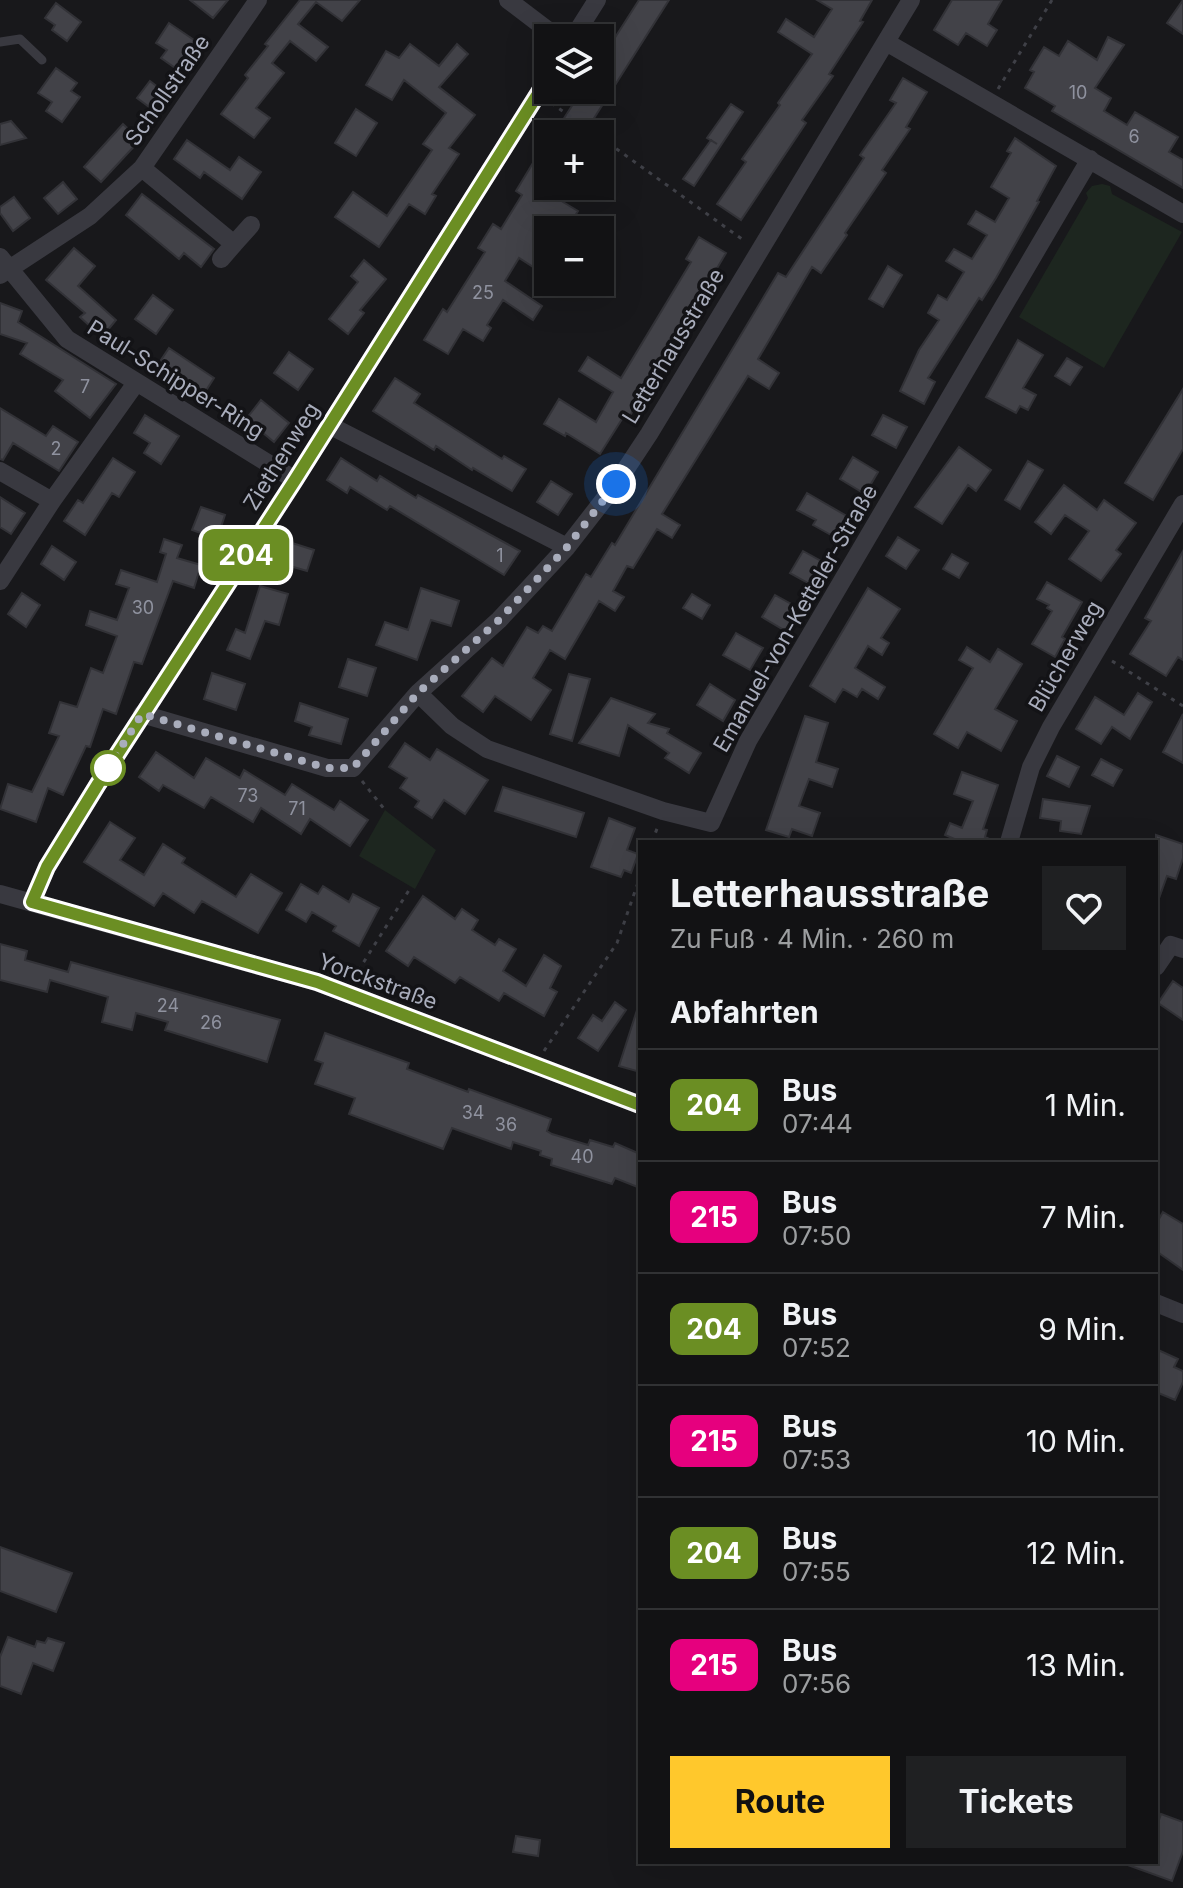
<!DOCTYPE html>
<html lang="de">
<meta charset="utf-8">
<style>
body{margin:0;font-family:Inter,sans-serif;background:#1f2022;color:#f1f3f6;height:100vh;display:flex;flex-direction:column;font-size:30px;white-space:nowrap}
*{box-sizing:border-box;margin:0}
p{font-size:26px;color:#9c9ea0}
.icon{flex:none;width:44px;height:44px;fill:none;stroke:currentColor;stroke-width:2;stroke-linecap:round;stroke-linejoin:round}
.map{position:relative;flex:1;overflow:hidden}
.drawer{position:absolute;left:638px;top:840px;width:520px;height:1024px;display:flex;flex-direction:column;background:#121214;border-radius:0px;box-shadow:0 8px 32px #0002,0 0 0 2px #313234}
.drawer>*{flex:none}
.badge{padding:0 16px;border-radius:12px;font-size:28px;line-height:52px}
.fabs{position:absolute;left:534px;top:24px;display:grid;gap:16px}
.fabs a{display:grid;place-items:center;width:80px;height:80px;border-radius:0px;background:#121214;box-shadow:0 8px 32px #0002,0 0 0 2px #313234;font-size:40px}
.you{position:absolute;width:40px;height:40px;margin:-20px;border:6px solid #fff;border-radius:50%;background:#1a73e8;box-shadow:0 0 0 12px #1a73e833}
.map>.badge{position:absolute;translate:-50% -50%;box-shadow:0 0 0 4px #fff}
h2{padding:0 32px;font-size:30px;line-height:72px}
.round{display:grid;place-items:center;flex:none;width:84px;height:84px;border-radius:0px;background:#1f2022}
.summary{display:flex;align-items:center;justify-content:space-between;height:136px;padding:0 32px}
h1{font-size:38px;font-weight:700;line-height:60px}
.action{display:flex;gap:16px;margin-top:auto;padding:16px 32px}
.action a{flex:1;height:92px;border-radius:0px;background:#ffc82c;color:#111;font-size:32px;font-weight:700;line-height:92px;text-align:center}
.action a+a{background:#1f2022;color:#f1f3f6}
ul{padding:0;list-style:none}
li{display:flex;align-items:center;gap:24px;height:112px;padding:0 32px;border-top:2px solid #313234}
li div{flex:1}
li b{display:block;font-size:30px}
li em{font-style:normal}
li .badge{min-width:88px;font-weight:700;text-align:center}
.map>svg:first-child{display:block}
.green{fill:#1d261f}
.building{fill:#424248;stroke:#323237;stroke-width:2}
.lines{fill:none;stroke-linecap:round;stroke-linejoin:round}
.path{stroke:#3f4047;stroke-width:3;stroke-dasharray:4 6;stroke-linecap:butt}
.service{stroke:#393940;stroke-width:9}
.minor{stroke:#393940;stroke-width:18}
.line-casing{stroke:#fff;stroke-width:18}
.line{stroke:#6b8e23;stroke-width:12}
.walk{stroke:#a9adbc;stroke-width:8;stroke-dasharray:0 14.4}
.stop-dot{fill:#fff;stroke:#6b8e23;stroke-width:4}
.labels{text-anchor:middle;stroke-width:7;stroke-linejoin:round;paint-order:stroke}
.number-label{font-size:18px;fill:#8f929f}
.street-label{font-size:22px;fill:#a9adbc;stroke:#131316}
</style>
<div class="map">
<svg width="1183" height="1888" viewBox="0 0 1183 1888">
<rect width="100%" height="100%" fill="#18181b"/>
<!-- green -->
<path class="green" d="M1102,184L1110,186L1112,194L1182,232L1104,368L1019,317L1088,198L1086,193L1092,186Z
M385,810L436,850L415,889L359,856Z"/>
<!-- building -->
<path class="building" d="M190,0H228L213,18Z
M300,0H360L342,21L316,2L298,24L328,47L316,61L290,41L272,63L284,73L256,108L270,118L254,138L221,114L248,78L245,75L268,46L265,44Z
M639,0H669L584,134H554L582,90H600V61Z
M817,0H872L860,21L863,22L829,74L833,76L802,120L806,123L741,220L717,204L746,162L742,159L780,105L778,103L812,54L778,32L786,19L814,37L832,9Z
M952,0H1002L988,24L997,30L987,46L966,33L958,45L934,30Z
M1183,0V34L1167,23Z
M56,3L81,22L67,41L52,30L55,25L45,18Z
M169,23L200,44L181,72L161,58L167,50L156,43Z
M1108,37L1124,45L1095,88L1111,98L1104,111L1127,125L1135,112L1178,137L1169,152L1183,160V188L1052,111L1055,106L1025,88L1034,72L1030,70L1044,47L1059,56L1068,41L1097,60Z
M410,44L439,66L457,44L468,54L439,87L475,115L449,148L459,154L432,194L436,196L425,214L409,204L379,247L335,217L353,192L387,216L432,150L423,144L446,113L404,80L392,100L366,85L386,51L399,58Z
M56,68L77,83L71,91L80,97L62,122L46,111L52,102L38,93Z
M903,78L927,92L906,127L910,129L882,170L886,173L845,233L847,235L821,273L812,267L758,359L779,373L769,389L748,376L662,514L680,525L672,538L657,529L633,568L627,566L613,591L624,597L615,611L599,601L565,659L550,650L533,678L551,690L531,720L495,696L483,712L462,696L492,658L503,666L527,627L538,633L543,626L552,631L586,574L591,577L612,543L615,545L778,273L786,277L864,158L860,155L896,103L890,100Z
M150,81L172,98L160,115L137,98Z
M731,104L743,112L694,186L683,179L711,140L717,144L707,138Z
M356,109L377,123L356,156L335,143Z
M11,121L26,138L0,145V124Z
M123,124L140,140L101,182L84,167Z
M548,138V186H566L558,199L578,211L566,230H548V260L541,272L519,258L505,281L542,306L533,320L503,300L487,325L491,328L483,341L463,329L448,354L424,340L443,309L447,312L485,252L478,248L493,224L501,229L522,195L516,191Z
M1015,138L1056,166L1037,201L1039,202L996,278L982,300L979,298L928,378L935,382L924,404L900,391L919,350L939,320L928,313L938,295L947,300L964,272L946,261L954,249L972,259L987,235L968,224L976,211L995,222L1009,198L991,187L1011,153L1007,151Z
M187,140L230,170L239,157L261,172L242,199L204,172L200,178L174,159Z
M63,182L77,199L58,214L44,198Z
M142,194L214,249L201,267L184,253L179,259L126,215Z
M14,197L30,218L13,231L0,213V207Z
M699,237L726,253L628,419L624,416L600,454L566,433L565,436L544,424L559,399L596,422L613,392L579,371L588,357L621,378L691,262L686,259Z
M74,248L95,266L78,286L116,320L102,337L80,317L85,313L46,280Z
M364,260L386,279L360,310L364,313L348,334L329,319L358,282L351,276Z
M888,266L902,275L883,307L869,299Z
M153,295L173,310L156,334L135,319Z
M0,303L22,311L18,322L116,384L90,418L55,391L63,380L20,354L27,343L0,334Z
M1018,340L1043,355L1023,388L1036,395L1028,410L1020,406L1016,413L986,397Z
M169,348L214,378L200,400L155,369Z
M289,352L313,369L298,390L274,373Z
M1067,358L1082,367L1070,385L1055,376Z
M395,378L420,394L414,403L502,459L504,456L526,469L512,491L473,468L472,470L436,446L434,450L373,411Z
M1183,389V449L1153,500L1125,483Z
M261,400L289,423L274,442L246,419Z
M0,408L46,436L53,426L78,442L59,471L13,443L3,460L0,459Z
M145,415L179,436L161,464L144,453L150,443L134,433Z
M883,415L907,427L896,448L872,435Z
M959,447L991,470L976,491L968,485L942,524L915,507Z
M853,457L878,472L865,494L840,479Z
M113,458L135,472L119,497L112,493L85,535L64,521L78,500L83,503Z
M341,458L377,481L380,476L416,498L418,495L520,551L504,575L390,506L387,510L350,487L347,493L327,480Z
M1028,461L1043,470L1020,509L1005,500Z
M551,481L572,494L558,515L537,502Z
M1064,485L1097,510L1104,500L1136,523L1116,550L1121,554L1101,581L1069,559L1089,531L1065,515L1051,534L1035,522Z
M807,493L852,519L840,540L813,525L816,520L797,510Z
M0,497L25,513L11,534L0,527Z
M201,507L225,515L217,539L192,530Z
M898,537L919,550L906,569L886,556Z
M164,539L182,545L177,558L201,565L194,588L173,581L142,664L134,662L116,714L103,709L90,747L86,746L63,795L48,788L36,822L0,809L8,784L32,792L59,736L49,733L60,702L77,707L91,668L103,673L117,636L86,625L90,611L117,620L129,588L116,584L121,570L157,582L166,554L160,552Z
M289,542L314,550L307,571L283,564Z
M52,546L76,562L64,580L41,564Z
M803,551L830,566L817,588L790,573Z
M1183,551V660L1178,657L1166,676L1130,654L1151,621L1145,618Z
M952,554L968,563L959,578L943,569Z
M1047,582L1082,602L1062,637L1065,639L1055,657L1032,644L1052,611L1047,608L1049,605L1037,599Z
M260,586L288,594L279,625L265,621L250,659L227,650L236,629L245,633Z
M421,588L459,601L451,626L431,620L417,660L376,645L385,622L408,630Z
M868,588L900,609L881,638L889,643L882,655L868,646L855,668L885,687L878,699L862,689L857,697L843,689L835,702L810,686Z
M22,593L40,605L26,627L8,614Z
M692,594L710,605L702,619L683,608Z
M775,595L802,610L789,633L762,617Z
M736,633L763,648L750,670L723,655Z
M967,647L990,662L998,649L1022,664L995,709L1017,721L1001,751L967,732L958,748L934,734L973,668L959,660Z
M348,659L376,668L367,696L339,687Z
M212,673L245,684L236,710L204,699Z
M569,674L590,679L572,741L550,734Z
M710,684L735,700L723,721L697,705Z
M1138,693L1152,702L1130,739L1112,727L1101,744L1076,729L1095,697L1124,715Z
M611,698L655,714L648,723L669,729L667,733L701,753L689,773L665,758L669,753L628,725L619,756L579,743Z
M300,703L348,719L341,744L309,735L312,727L295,721Z
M1183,714V763L1163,752Z
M805,716L828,723L816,762L838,769L832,787L809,779L799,806L820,813L812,836L792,829L789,837L766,830Z
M405,743L430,760L437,749L488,780L465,814L444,800L432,818L415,807L419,801L400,788L407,778L389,767Z
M156,752L194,778L206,758L240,778L244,770L285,795L292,784L334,810L340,801L368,820L350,846L310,819L301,834L261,808L253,822L211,797L204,808L163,785L159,791L139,777Z
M1057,756L1079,767L1069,787L1047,776Z
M1101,759L1122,770L1113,786L1092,775Z
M962,772L998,785L983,829L987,830L985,837L996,842H956L957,840L945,835L950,823L962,828L973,801L954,794Z
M503,787L584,813L576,837L495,811Z
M1043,799L1090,806L1081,834L1060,831L1061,821L1040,818Z
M609,818L635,828L627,850L638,854L631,873L624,870L621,877L591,867Z
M110,822L135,838L120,860L144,875L163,844L185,858L182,863L236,897L251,874L282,893L258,933L202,901L194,913L163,893L154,906L84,862Z
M1156,835L1183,844V858L1176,879L1167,876L1158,901H1156Z
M301,884L318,894L323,886L349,902L353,894L379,908L359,946L333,931L336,926L312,912L306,922L286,910Z
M423,896L455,919L462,909L478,920L472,930L495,945L499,939L516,949L503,971L526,986L544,955L561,966L550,988L557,992L544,1016L504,993L499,1001L460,977L455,983L414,957L408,966L386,951Z
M0,944L27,951L25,960L68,972L71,962L280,1020L267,1062L165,1030L168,1022L136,1013L132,1030L102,1022L108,997L50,980L47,992L0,980Z
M1173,981L1183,988V1020L1158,1003Z
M615,1002L626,1010L598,1051L578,1038L593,1015L602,1021Z
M637,1010H640V1072L619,1066Z
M325,1033L409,1063L407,1069L468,1092L469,1089L551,1119L547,1131L552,1134L588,1145L590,1140L613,1147L615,1143L640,1154V1188L615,1178L612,1184L551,1165L552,1159L540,1155L541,1151L513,1142L511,1149L452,1128L443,1149L349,1114L355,1098L315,1084L323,1063L315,1060Z
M1163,1212L1183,1224V1270L1156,1251V1224Z
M1156,1349L1178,1359L1174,1367L1183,1371V1382L1175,1400L1156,1392Z
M0,1547L72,1573L56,1612L0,1591Z
M8,1637L35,1647L37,1641L45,1643L48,1638L64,1643L53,1671L33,1663L21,1694L0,1686V1657Z
M1161,1814L1183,1822V1851L1172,1881L1125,1864V1862H1156V1829Z
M516,1836L540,1840L538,1856L513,1852Z"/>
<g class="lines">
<!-- path -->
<path class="path" d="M998,89L1052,0
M551,103L596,134
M600,137L746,242
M1112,661L1183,706
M362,781L385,810
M652,842L658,826
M353,979L411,887
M544,1051L617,943L640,877"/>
<!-- service -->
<path class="service" d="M0,42L20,39L42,60"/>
<!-- minor -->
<path class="minor" d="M508,0L558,38
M573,38L597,0
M886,42L1183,214
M142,168L234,244L221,259
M234,244L251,225
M0,257L67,339L295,480
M0,275L90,216L142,168L258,0
M329,425L567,547
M0,471L52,501
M0,581L52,501L136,383
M418,693L452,726L487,749L663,811L711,823L748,741L1090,159
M142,714L327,768H353L418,693L499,620L567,547L616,484L649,434L911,0
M1009,842L1031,767L1051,727L1183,504
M0,894L317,982L640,1105
M32,902L47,867L98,784L295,480L548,78
M1156,967L1171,945L1183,949
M1156,1303L1183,1314"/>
</g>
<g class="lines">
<!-- line casing -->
<g class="line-casing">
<path id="line" d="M548,78L295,480L98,784L47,867L32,902L317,982L640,1105"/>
</g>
<!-- line -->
<use href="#line" class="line"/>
<!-- walk -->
<path class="walk" d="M108,768L142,714L327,768H353L418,693L499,620L567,547L616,484"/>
</g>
<!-- markers -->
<circle class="stop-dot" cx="108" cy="768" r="16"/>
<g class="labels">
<!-- number labels -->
<g class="number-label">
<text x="1078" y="99">10</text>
<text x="1134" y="143">6</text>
<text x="483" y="299">25</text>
<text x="85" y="393">7</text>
<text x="56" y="455">2</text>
<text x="500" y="562">1</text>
<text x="143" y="614">30</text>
<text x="248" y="802">73</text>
<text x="297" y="815">71</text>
<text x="168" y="1012">24</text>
<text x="211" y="1029">26</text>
<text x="473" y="1119">34</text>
<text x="506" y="1131">36</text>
<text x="582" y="1163">40</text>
</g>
<!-- street labels -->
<g class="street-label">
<text transform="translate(167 90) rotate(-55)" y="8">Schollstraße</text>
<text transform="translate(673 346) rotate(-59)" y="8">Letterhausstraße</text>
<text transform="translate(176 379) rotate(32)" y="8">Paul-Schipper-Ring</text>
<text transform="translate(281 456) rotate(-58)" y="8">Ziethenweg</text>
<text transform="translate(795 618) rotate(-60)" y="8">Emanuel-von-Ketteler-Straße</text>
<text transform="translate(1065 656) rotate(-60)" y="8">Blücherweg</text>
<text transform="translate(378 981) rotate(20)" y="8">Yorckstraße</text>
</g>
</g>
</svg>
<div class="fabs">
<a><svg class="icon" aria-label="layers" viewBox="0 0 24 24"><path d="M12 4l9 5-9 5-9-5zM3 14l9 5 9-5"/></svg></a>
<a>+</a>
<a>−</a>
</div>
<div class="you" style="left:616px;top:484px"></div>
<b class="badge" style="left:246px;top:555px;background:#6b8e23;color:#fff">204</b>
<section class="drawer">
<div class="summary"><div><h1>Letterhausstraße</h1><p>Zu Fuß · 4 Min. · 260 m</p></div><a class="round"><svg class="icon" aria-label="heart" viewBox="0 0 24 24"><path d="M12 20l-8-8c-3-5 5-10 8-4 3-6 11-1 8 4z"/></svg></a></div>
<h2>Abfahrten</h2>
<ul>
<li><span class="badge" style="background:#6b8e23;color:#fff">204</span><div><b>Bus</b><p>07:44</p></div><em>1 Min.</em></li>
<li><span class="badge" style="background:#e6007e;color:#fff">215</span><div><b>Bus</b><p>07:50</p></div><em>7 Min.</em></li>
<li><span class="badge" style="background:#6b8e23;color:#fff">204</span><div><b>Bus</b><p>07:52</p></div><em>9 Min.</em></li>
<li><span class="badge" style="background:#e6007e;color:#fff">215</span><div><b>Bus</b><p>07:53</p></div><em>10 Min.</em></li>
<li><span class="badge" style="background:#6b8e23;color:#fff">204</span><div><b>Bus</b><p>07:55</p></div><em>12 Min.</em></li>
<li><span class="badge" style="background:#e6007e;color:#fff">215</span><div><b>Bus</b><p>07:56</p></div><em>13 Min.</em></li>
</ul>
<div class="action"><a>Route</a><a>Tickets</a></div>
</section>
</div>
